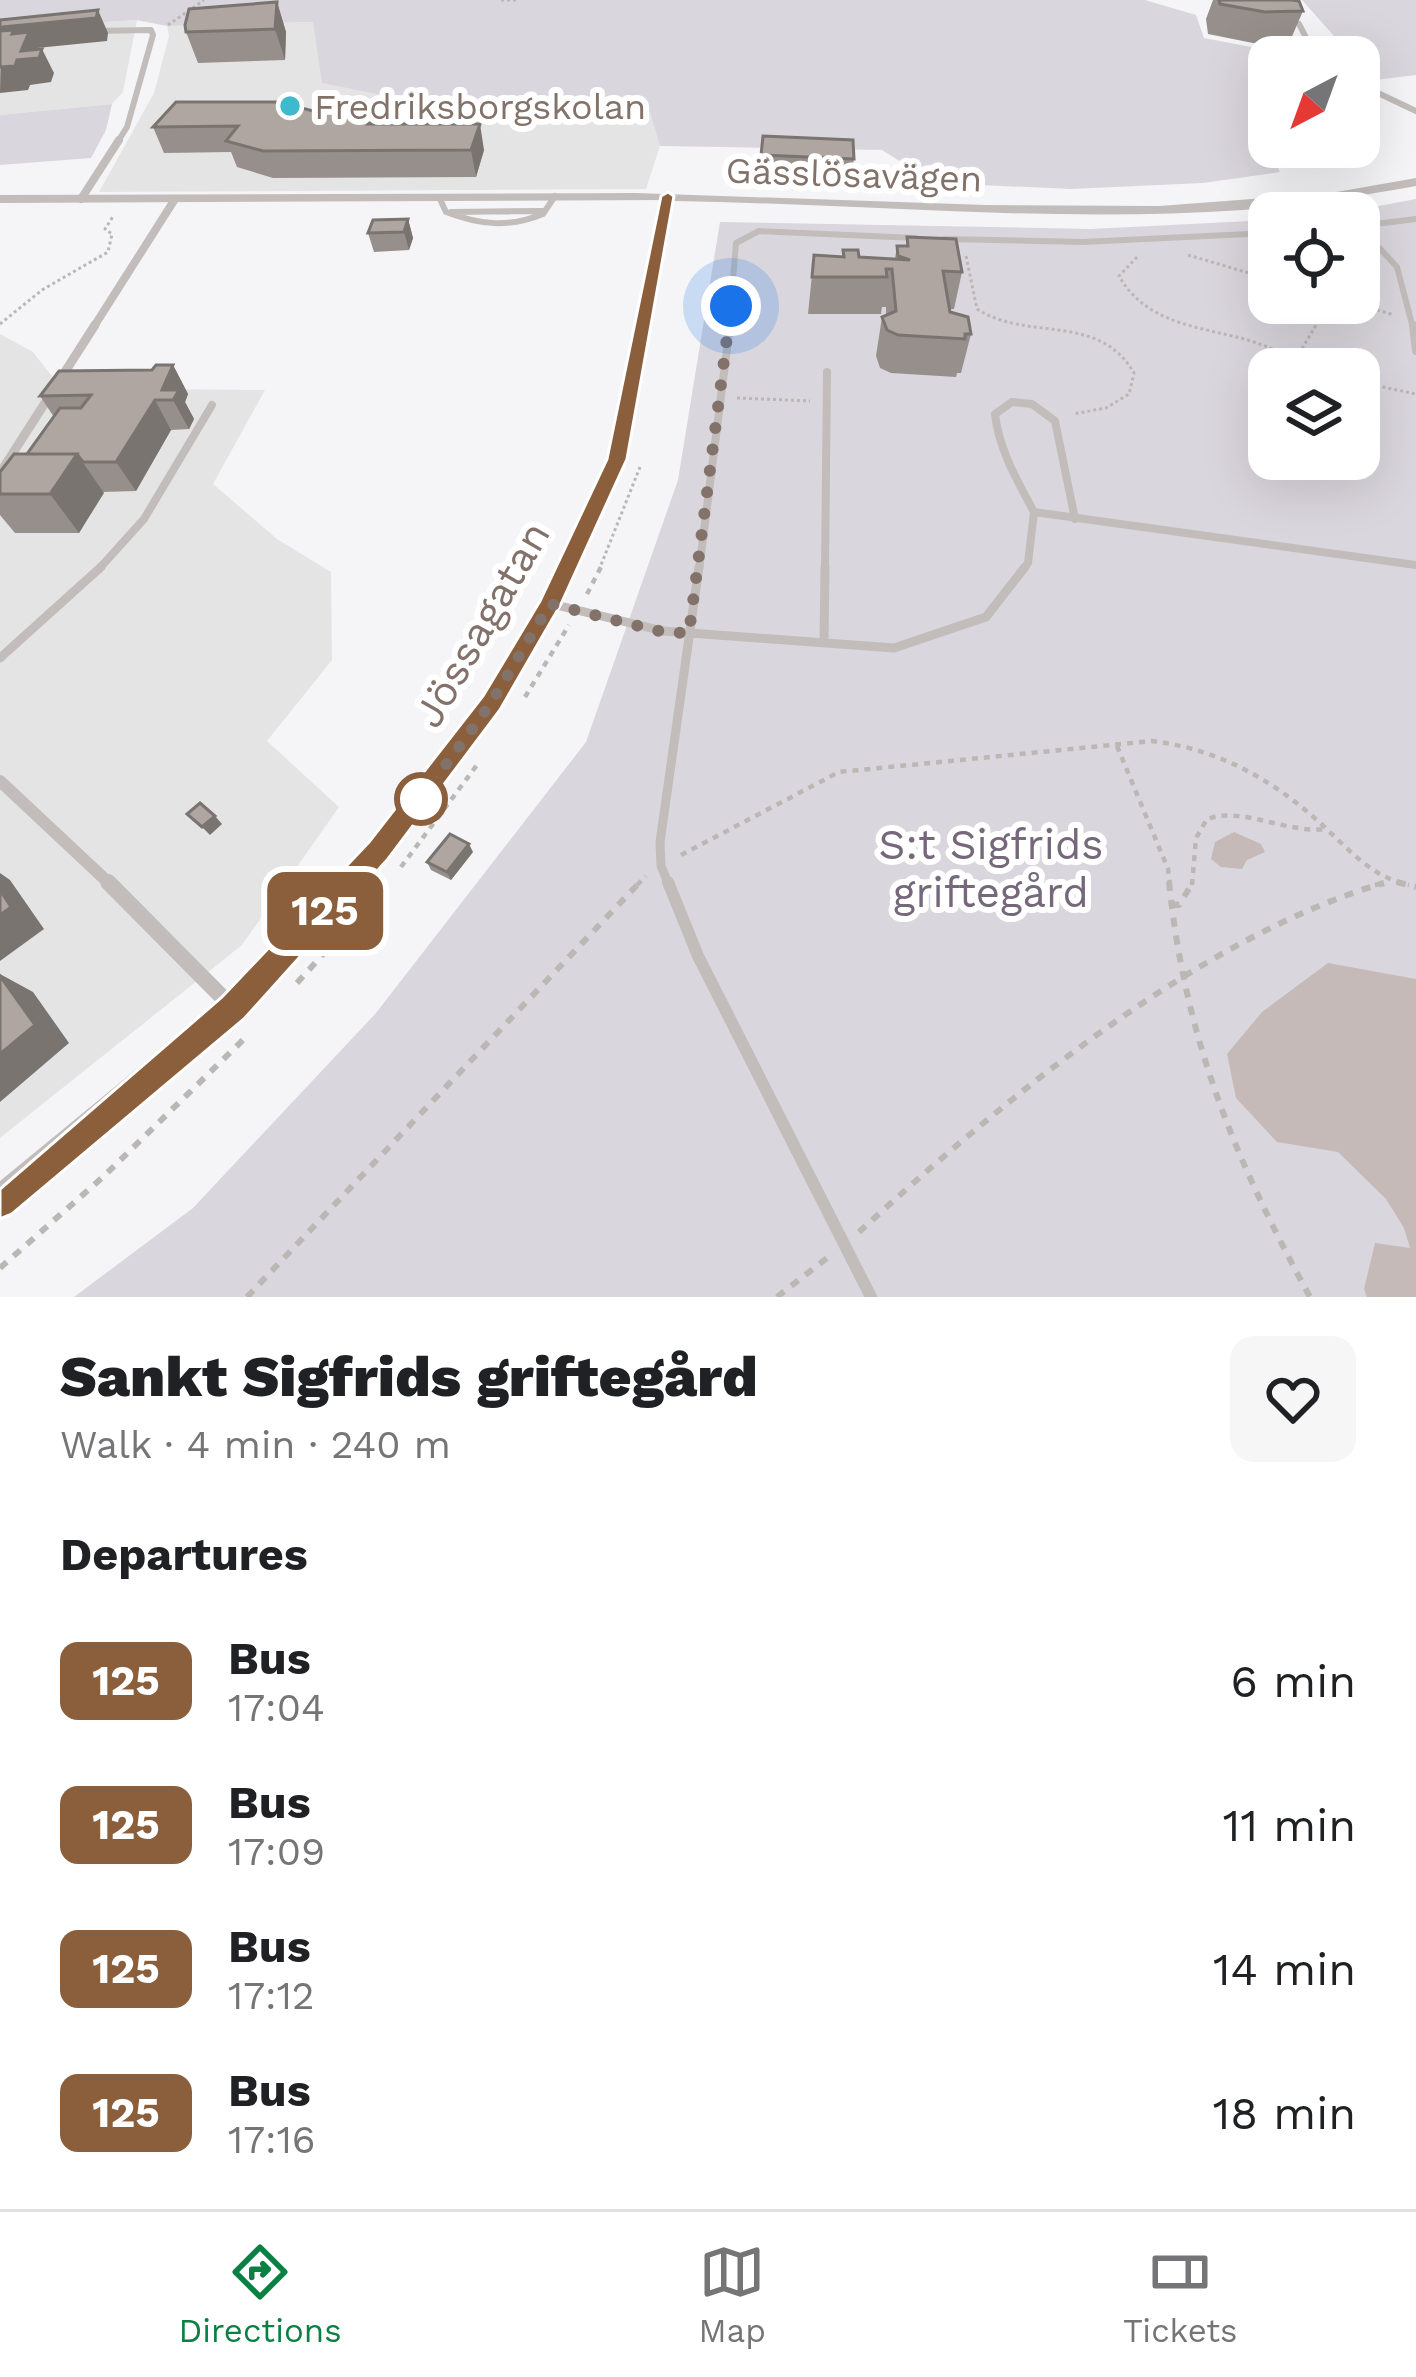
<!DOCTYPE html>
<meta charset="utf-8">
<style>
body{margin:0;font-family:"Work Sans",sans-serif;background:#f6f6f6;color:#202124;height:100vh;display:flex;flex-direction:column;font-size:45px;white-space:nowrap}
*{box-sizing:border-box;margin:0}
p{font-size:39px;color:#757577}
.icon{flex:none;width:66px;height:66px;fill:none;stroke:currentColor;stroke-width:2;stroke-linecap:round;stroke-linejoin:round}
.map{position:relative;height:1297px;overflow:hidden}
.side{display:flex;flex-direction:column;background:#fff;flex:1}
.side>*{flex:none}
.badge{padding:0 24px;border-radius:18px;font-size:42px;line-height:78px}
.needle{width:78px;rotate:221deg}
.buttons{position:absolute;left:1248px;top:36px;display:grid;gap:24px}
.buttons a{display:grid;place-items:center;width:132px;height:132px;border-radius:24px;background:#fff;box-shadow:0 12px 48px #0002;font-size:60px}
.you{position:absolute;width:60px;height:60px;margin:-30px;border:9px solid #fff;border-radius:50%;background:#1a73e8;box-shadow:0 0 0 18px #1a73e833}
.map>.badge{position:absolute;translate:-50% -50%;box-shadow:0 0 0 6px #fff}
h2{padding:0 60px;font-size:45px;line-height:108px}
.round{display:grid;place-items:center;flex:none;width:126px;height:126px;border-radius:24px;background:#f6f6f6}
.head{display:flex;align-items:center;justify-content:space-between;height:204px;padding:0 60px}
h1{font-size:57px;font-weight:800;line-height:90px}
ul{padding:0;list-style:none}
li{display:flex;align-items:center;gap:36px;height:144px;padding:0 60px}
li div{flex:1}
li b{display:block;font-size:45px}
li em{font-style:normal}
li .badge{min-width:132px;font-weight:700;text-align:center}
.tab-bar{display:flex;justify-content:space-around;align-items:center;height:168px;border-top:3px solid #e0e0e0;background:#fff;font-size:33px;color:#757577}
.tab-bar a{display:grid;justify-items:center;gap:6px}
.tab-bar .current{color:#0b8043}
.map>svg:first-child{display:block}
.built{fill:#e5e4e5}
.green{fill:#dad6dd;fill-rule:evenodd}
.water{fill:#c5bab8}
.lines{fill:none;stroke-linecap:round;stroke-linejoin:round}
.path-far2{stroke:#bbb7b5;stroke-width:3;stroke-dasharray:3 3;stroke-linecap:butt}
.path-far1{stroke:#bbb7b5;stroke-width:4.5;stroke-dasharray:6 6;stroke-linecap:butt}
.path{stroke:#bbb7b5;stroke-width:6;stroke-dasharray:9 9;stroke-linecap:butt}
.service-far3{stroke:#c2bdba;stroke-width:6}
.service-far2{stroke:#c2bdba;stroke-width:8}
.service-far1{stroke:#c2bdba;stroke-width:9}
.service{stroke:#c2bdba;stroke-width:12}
.minor-far4{stroke:#c2bdba;stroke-width:6}
.minor-far3{stroke:#c2bdba;stroke-width:8}
.minor-far2{stroke:#c2bdba;stroke-width:9}
.minor-far1{stroke:#c2bdba;stroke-width:12}
.minor{stroke:#c2bdba;stroke-width:16}
.tertiary{fill:#c2bdba;fill-rule:evenodd}
.wall{fill:#968f8b}
.shaded-wall{fill:#7a7471}
.building{fill:#afa6a2;stroke:#7a7471;stroke-width:3}
.line{fill:#8b5e3c;stroke:#fff;stroke-width:3}
.walk{stroke:#82726a;stroke-width:12;stroke-dasharray:0 21.6}
.poi-dot{fill:#3ebace;stroke:#fff;stroke-width:4.5}
.stop-dot{fill:#fff;stroke:#8b5e3c;stroke-width:6}
.labels{text-anchor:middle;stroke-width:12;stroke-linejoin:round;paint-order:stroke}
.far-poi-label{font-size:36px;fill:#82726a;stroke:#fff;text-anchor:start}
.far-street-label{font-size:36px;fill:#82726a;stroke:#fff}
.street-label{font-size:42px;fill:#82726a;stroke:#fff}
.park-label{font-size:42px;fill:#75687a;stroke:#fff}
</style>
<div class="map">
<svg width="1416" height="1297" viewBox="0 0 1416 1297">
<rect width="100%" height="100%" fill="#f5f5f7"/>
<!-- built -->
<path class="built" d="M137,20L123,92L112,104L0,115V29Z
M313,22L473,113L651,112L660,146L646,189L99,192L154,93L169,36L167,26Z
M0,334L33,352L61,388L265,390L213,484L277,539L331,572L332,660L267,741L339,807L242,945L0,1138Z"/>
<!-- green -->
<path class="green" d="M0,0H1145L1196,15L1204,38L1303,57H1269V130L1261,138L1280,172L1203,183L1071,189L935,183L882,150L660,146L650,112L473,113L322,83L313,22L167,26L136,20L0,29Z
M1302,0H1416V75L1359,82V57H1335L1334,36Z
M112,104L106,130L91,158L0,165V115Z
M1416,199V1297H74L193,1208L376,1013L586,742L678,480L720,222L1091,229L1269,220V303H1359V213H1341ZM1269,369H1359V459H1269Z"/>
<!-- water -->
<path class="water" d="M1234,832L1261,844L1265,852L1247,860L1242,869L1221,867L1211,859L1215,842Z
M1328,963L1416,979V1297H1367L1364,1289L1375,1243L1410,1248L1404,1228L1386,1199L1338,1152L1277,1142L1236,1098L1227,1054L1262,1012Z"/>
<g class="lines">
<!-- path-far2 -->
<path class="path-far2" d="M501,0H516
M168,25L204,0
M1188,255L1269,279
M966,256L977,309C1028,342 1099,312 1134,373L1129,394L1106,408L1073,414
M1137,257L1119,276C1148,326 1201,326 1251,341C1275,349 1298,360 1322,369
M1354,303L1394,315
M0,324L42,290L108,252L112,234L105,229L114,215
M1296,359L1329,303
M1359,382L1416,394
M737,398L810,401
M599,570L640,467"/>
<!-- path-far1 -->
<path class="path-far1" d="M587,594L601,567
M525,697L569,625
M1117,746L1168,869L1170,885
M681,855L839,772L1152,741C1217,749 1270,778 1318,821C1347,847 1370,877 1409,885
M401,867L477,765
M637,885L646,876
M1192,885L1196,838L1207,819C1243,806 1287,834 1326,829
M1375,885L1384,883"/>
<!-- path -->
<path class="path" d="M1169,882C1185,1039 1235,1160 1310,1297
M1397,882L1416,887
M1171,904L1179,905L1193,882
M297,983L362,911
M859,1232C1001,1102 1198,937 1384,883
M0,1268L103,1177L244,1039
M247,1297L640,882
M777,1297L827,1258"/>
<!-- service-far3 -->
<path class="service-far3" d="M439,197L446,212C480,225 509,228 543,214L555,196
M1317,197L1343,213
M451,212L542,211
M1359,226L1397,267L1413,328
M1359,226L1416,219
M945,239L1083,242L1269,233
M729,328L736,243L759,231L916,238"/>
<!-- service-far2 -->
<path class="service-far2" d="M1413,325L1416,351
M1034,512C1017,480 999,450 995,414L1012,402L1032,404L1055,421L1075,519
M98,570L144,519L212,405
M699,570L730,325
M825,570L827,372
M1023,570L1028,563L1034,512L1416,565"/>
<!-- service-far1 -->
<path class="service-far1" d="M552,604L663,631L894,648L986,617L1025,567
M824,643L825,567
M0,658L101,567
M669,885L661,866L660,842L699,567"/>
<!-- service -->
<path class="service" d="M668,882L698,956L871,1297"/>
<!-- minor-far4 -->
<path class="minor-far4" d="M1299,24L1316,57
M93,31L151,30L153,35L127,127L117,143
M1359,84L1416,111"/>
<!-- minor-far3 -->
<path class="minor-far3" d="M81,199L119,140
M93,328L175,199"/>
<!-- minor-far2 -->
<path class="minor-far2" d="M0,473L95,325"/>
<!-- minor-far1 -->
<path class="minor-far1" d="M0,781L111,885"/>
<!-- minor -->
<path class="minor" d="M108,882L232,1007"/>
<!-- tertiary -->
<path class="tertiary" d="M1416,178V186C1359,196 1301,206 1243,210C1054,223 863,204 674,201L626,459L560,603L499,709L387,858L243,1018L11,1212L0,1217V1181L223,998L369,842L483,697L541,601L608,459L661,200L0,203V195L636,193L986,205L1159,206L1331,193Z"/>
</g>
<!-- wall -->
<path class="wall" d="M1213,0H1292L1303,11L1290,41L1253,43L1208,34L1206,19Z
M277,2L286,32L285,60L198,63L186,32Z
M313,111L380,124L484,150L476,177L273,178L237,167L231,152L164,153L153,127Z
M761,155L854,159L850,185L760,182Z
M408,219L413,238L409,250L374,252L368,233Z
M907,237L962,272L954,309H949L950,312L971,334L961,373H957L956,377L891,373L880,368L876,356L882,317L886,315V307H882L881,314H808L814,255L842,257L843,250L859,257L895,259L897,246H906Z
M173,365L188,394L185,402L194,419L189,429L171,430L136,491L103,492L79,533H15L0,515V472L27,454L54,417L40,396Z
M473,852L451,880L431,870L427,862Z"/>
<!-- shaded-wall -->
<path class="shaded-wall" d="M277,2L286,32L285,60L275,29Z
M98,10L108,33L107,41L37,48L40,54L42,49L54,73L51,82L30,85L28,90L0,93L1,31L3,27Z
M376,111L383,136L368,124Z
M480,124L484,150L476,177L471,150Z
M408,219L413,238L409,250L404,232Z
M173,365L188,394L185,402L194,419L189,429L173,400L162,390Z
M155,400L171,430L136,491L116,462Z
M77,454L104,493L79,533L50,494Z
M215,816L222,824L210,835L202,827Z
M469,844L473,852L451,880L447,872Z
M0,873L10,880L44,929L0,961Z
M0,974L33,992L69,1043L0,1102Z"/>
<!-- building -->
<path class="building" d="M1219,0H1292L1299,1L1303,11L1265,12L1220,4Z
M277,2L275,29L186,32L185,25L189,9Z
M98,10L96,18L3,27L1,31L14,30L12,34L29,32L21,51L42,49L39,58L17,60L15,66L0,67V20Z
M176,102H279L313,111H376L368,124H480L471,150L263,151L226,141L238,126L153,127Z
M763,136L853,140L854,159L761,155Z
M408,219L404,232L368,233L373,220Z
M907,237L956,239L962,272L943,271L950,312L968,317L971,334H965V339L898,335L887,330L882,317L896,311L892,269H886L887,277H812L814,255L844,257L843,250H858L859,257L910,260L898,256L897,246H908Z
M156,365H173L162,390H179L173,400H155L116,462H83L77,454H27L60,408H81L91,395L40,396L59,371L152,370Z
M14,454H77L50,494H0V472Z
M200,803L215,816L202,827L187,814Z
M450,834L469,844L447,872L427,862Z
M0,890L11,907L0,915Z
M0,976L35,1025L0,1054Z"/>
<!-- line -->
<path class="line" d="M668,192L674,196L627,459L561,604L500,710L388,859L244,1019L12,1214L0,1219V1189L222,997L369,842L483,696L540,601L607,459L661,196Z"/>
<g class="lines">
<!-- walk -->
<path class="walk" d="M421,799L491,703L550,604L663,632L689,633L731,306"/>
</g>
<!-- markers -->
<circle class="poi-dot" cx="290" cy="106" r="12"/>
<circle class="stop-dot" cx="421" cy="799" r="24"/>
<g class="labels">
<!-- far-poi labels -->
<g class="far-poi-label">
<text x="314" y="119">Fredriksborgskolan</text>
</g>
<!-- far-street labels -->
<g class="far-street-label">
<text transform="translate(854 174) rotate(2)" y="13">Gässlösavägen</text>
</g>
<!-- street labels -->
<g class="street-label">
<text transform="translate(481 624) rotate(-60)" y="15">Jössagatan</text>
</g>
<!-- park labels -->
<g class="park-label">
<text x="991" y="859">S:t Sigfrids<tspan x="991" dy="48">griftegård</tspan></text>
</g>
</g>
</svg>
<div class="buttons">
<a><svg class="needle" viewBox="-14 -14 28 28"><path d="M0-13l5 13h-10z" fill="#e53935"/><path d="M0 13l5-13h-10z" fill="#757577"/></svg></a>
<a><svg class="icon" aria-label="locate" viewBox="0 0 24 24"><circle cx="12" cy="12" r="6"/><path d="M12 2v4M12 18v4M2 12h4M18 12h4"/></svg></a>
<a><svg class="icon" aria-label="layers" viewBox="0 0 24 24"><path d="M12 4l9 5-9 5-9-5zM3 14l9 5 9-5"/></svg></a>
</div>
<div class="you" style="left:731px;top:306px"></div>
<b class="badge" style="left:325px;top:911px;background:#8b5e3c;color:#fff">125</b>
</div>
<section class="side">
<div class="head"><div><h1>Sankt Sigfrids griftegård</h1><p>Walk · 4 min · 240 m</p></div><a class="round"><svg class="icon" aria-label="heart" viewBox="0 0 24 24"><path d="M12 20l-8-8c-3-5 5-10 8-4 3-6 11-1 8 4z"/></svg></a></div>
<h2>Departures</h2>
<ul>
<li><span class="badge" style="background:#8b5e3c;color:#fff">125</span><div><b>Bus</b><p>17:04</p></div><em>6 min</em></li>
<li><span class="badge" style="background:#8b5e3c;color:#fff">125</span><div><b>Bus</b><p>17:09</p></div><em>11 min</em></li>
<li><span class="badge" style="background:#8b5e3c;color:#fff">125</span><div><b>Bus</b><p>17:12</p></div><em>14 min</em></li>
<li><span class="badge" style="background:#8b5e3c;color:#fff">125</span><div><b>Bus</b><p>17:16</p></div><em>18 min</em></li>
</ul>
</section>
<nav class="tab-bar">
<a class="current"><svg class="icon" aria-label="directions" viewBox="0 0 24 24"><path d="M12 3l9 9-9 9-9-9zM9 14v-3h6M13 9l2 2-2 2"/></svg>Directions</a>
<a><svg class="icon" aria-label="map" viewBox="0 0 24 24"><path d="M3 6l6-2 6 2 6-2v14l-6 2-6-2-6 2zM9 4v14M15 6v14"/></svg>Map</a>
<a><svg class="icon" aria-label="tickets" viewBox="0 0 24 24"><path d="M3 7h18v10H3zM15 7v10"/></svg>Tickets</a>
</nav>
